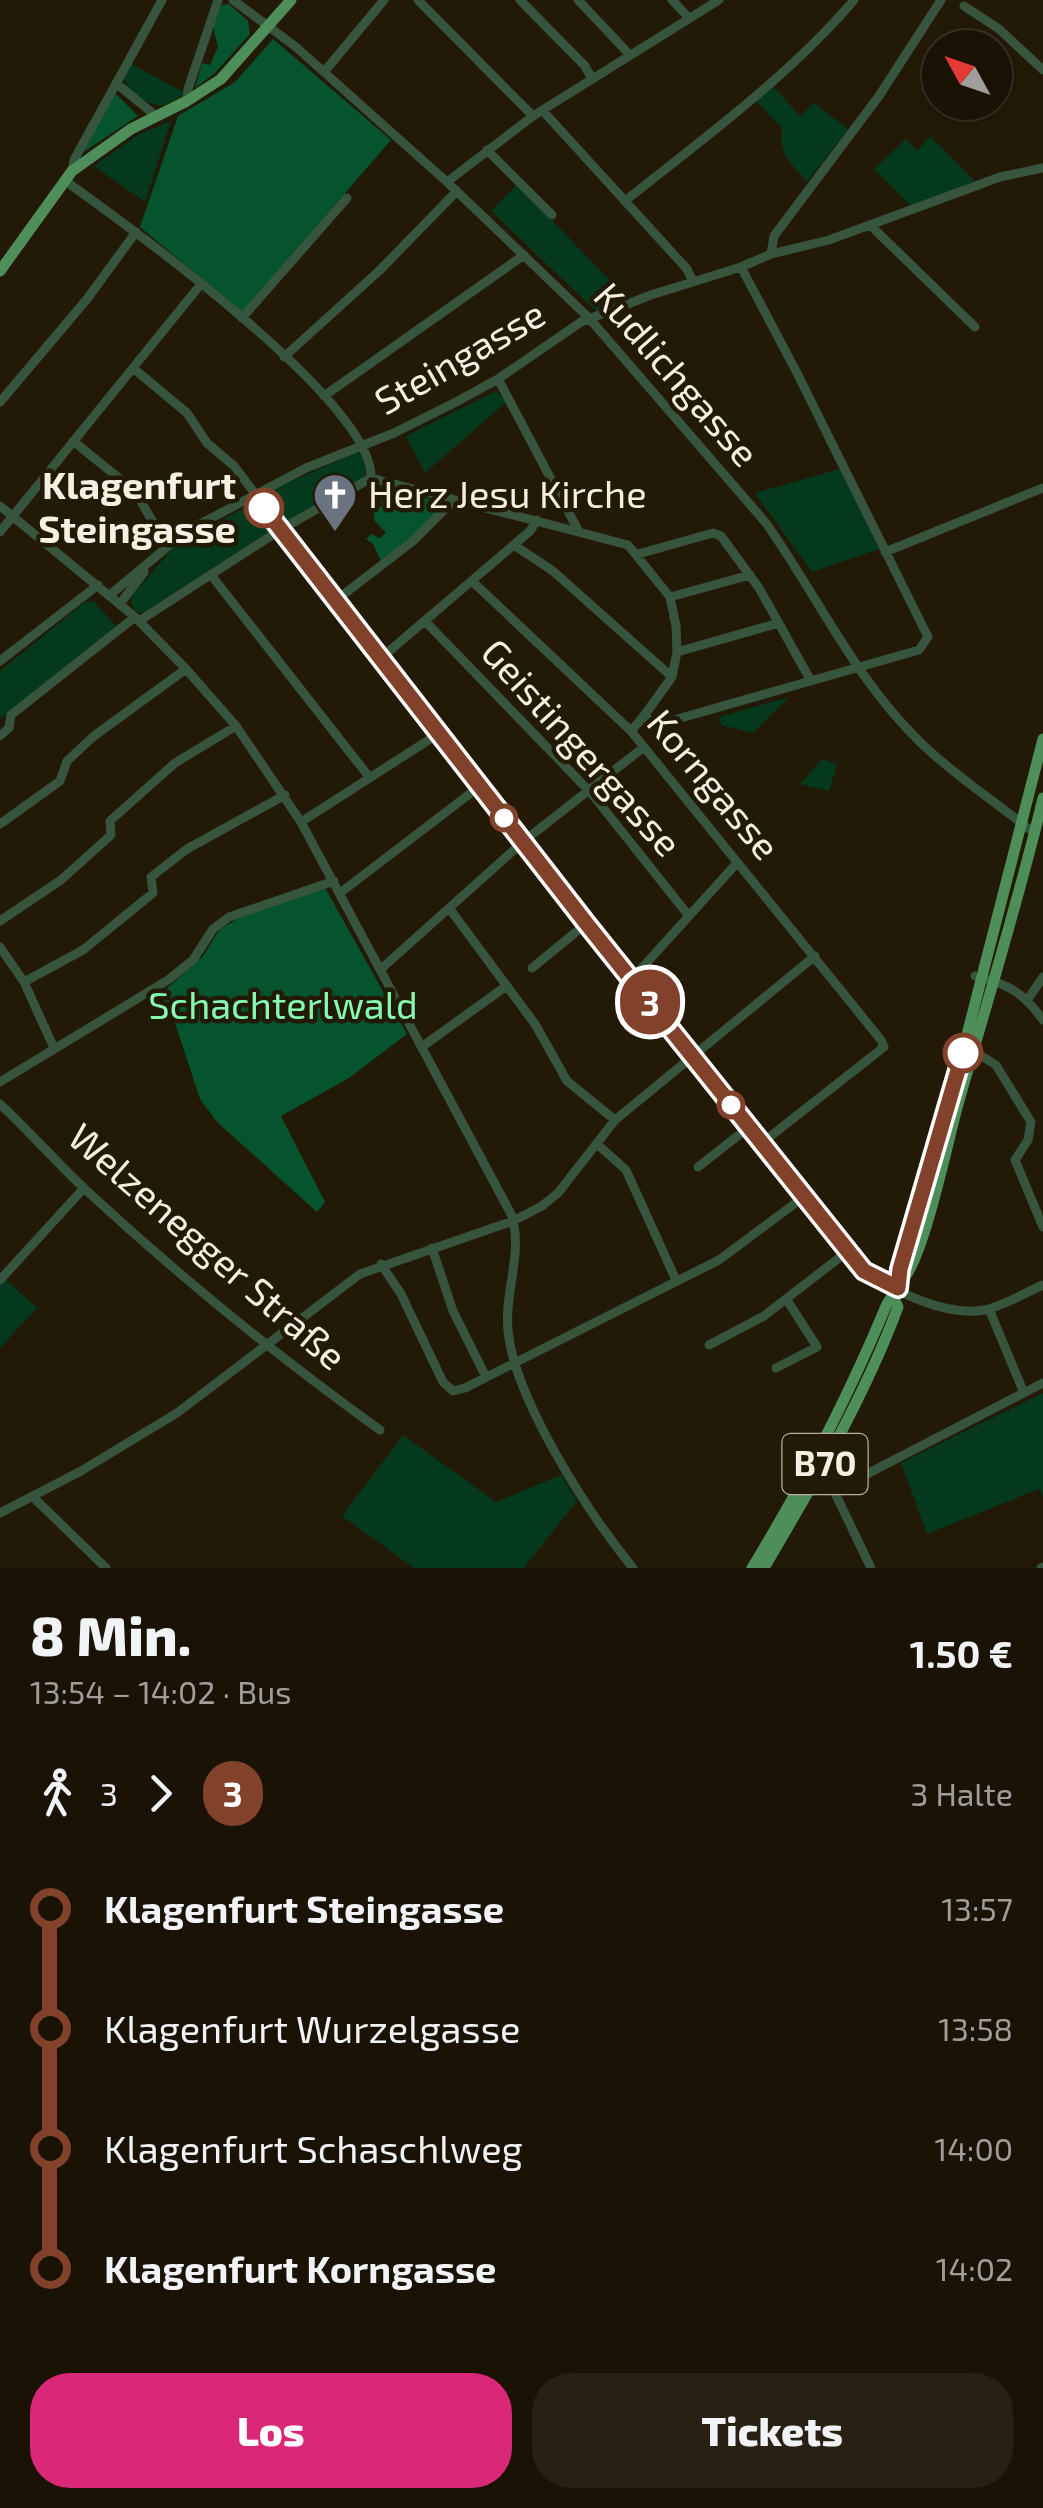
<!DOCTYPE html>
<html lang="de">
<meta charset="utf-8">
<style>
body{margin:0;font-family:"Exo 2",sans-serif;background:#272013;color:#f1f3f6;height:100vh;display:flex;flex-direction:column;font-size:38px;white-space:nowrap}
*{box-sizing:border-box;margin:0}
p{font-size:32px;color:#9f9e9a}
.icon{flex:none;width:55px;height:55px;fill:none;stroke:currentColor;stroke-width:2;stroke-linecap:round;stroke-linejoin:round}
.map{position:relative;height:1568px;overflow:hidden}
.drawer{display:flex;flex-direction:column;background:#1a1305;flex:1}
.drawer>*{flex:none}
.badge{padding:0 20px;border-radius:32px;font-size:35px;line-height:65px}
.needle{width:65px;rotate:310deg}
.fabs{position:absolute;left:922px;top:30px;display:grid;gap:20px}
.fabs a{display:grid;place-items:center;width:90px;height:90px;border-radius:50%;background:#1a1305;box-shadow:0 2px 8px #0004,0 0 0 2px #383227;font-size:50px}
.map>.badge{position:absolute;translate:-50% -50%;box-shadow:0 0 0 5px #fff}
.legs{display:flex;align-items:center;gap:15px;height:110px;padding:0 30px;font-size:32px}
.legs p{margin-inline-start:auto}
.head{display:flex;align-items:center;justify-content:space-between;height:170px;padding:0 30px}
h1{font-size:55px;font-weight:800;line-height:75px}
.cta{display:flex;gap:20px;margin-top:auto;padding:20px 30px}
.cta a{flex:1;height:115px;border-radius:40px;background:#db2777;color:#fff;font-size:40px;font-weight:800;line-height:115px;text-align:center}
.cta a+a{background:#272013;color:#f1f3f6}
ul{padding:0 30px;list-style:none}
li{display:flex;align-items:center;gap:35px;height:120px;font-size:38px}
li i{display:grid;place-items:center;width:15px;height:100%;margin:0 12px;background:currentColor}
li i::after{content:'';width:25px;height:25px;margin:-12px;border:8px solid;border-radius:50%;background:#1a1305}
li p{margin-inline-start:auto}
li:first-child i{background:linear-gradient(#0000 50%,currentColor 0)}
li:last-child i{background:linear-gradient(currentColor 50%,#0000 0)}
.map>svg:first-child{display:block}
.green{fill:#04391d}
.forest{fill:#05542d}
.lines{fill:none;stroke-linecap:round;stroke-linejoin:round}
.minor{stroke:#37543c;stroke-width:9}
.major{stroke:#4e8e5b;stroke-width:11}
.line-1-casing{stroke:#fff;stroke-width:22}
.line-1{stroke:#81412b;stroke-width:15}
.stop-1-dot{fill:#fff;stroke:#81412b;stroke-width:5}
.labels{text-anchor:middle;stroke-width:9;stroke-linejoin:round;paint-order:stroke}
.shield{fill:#231907;stroke:#b7afa1;stroke-width:2.5}
.shield-label{font-size:35px;font-weight:bold;fill:#f6efe3}
.street-label{font-size:38px;fill:#f6efe3;stroke:#231907}
.stop-label{font-size:38px;font-weight:bold;fill:#f6efe3;stroke:#231907;text-anchor:end}
.poi-label{font-size:38px;fill:#f6efe3;stroke:#231907;text-anchor:start}
.park-label{font-size:38px;fill:#86fbb0;stroke:#231907}
</style>
<div class="map">
<svg width="1043" height="1568" viewBox="0 0 1043 1568">
<rect width="100%" height="100%" fill="#231907"/>
<!-- green -->
<path class="green" d="M131,64L184,92L183,96L163,106C147,106 130,92 123,78Z
M773,86L800,116L814,103L848,129L807,182C791,164 778,153 782,128L756,101Z
M171,121L145,202L94,166L139,134Z
M930,136L975,181L912,207L874,169L906,139L917,151Z
M517,184L628,299L596,311L491,211Z
M496,391L506,402L425,473L406,436Z
M358,452L364,459L366,474L361,480L281,525L260,495Z
M840,469L879,549L812,572L755,493Z
M249,505C259,508 265,518 269,528L267,533L143,613L136,611L131,603L133,594L174,547Z
M93,601L116,626L0,719V671L85,602Z
M789,697L753,733L721,725L719,717Z
M822,759L837,764L829,791L800,784Z
M3,1277L37,1308L0,1348V1280Z
M1043,1393V1497L1039,1489L927,1534L901,1463Z
M403,1435L496,1502L561,1475L577,1501L524,1568H414L342,1516Z"/>
<!-- forest -->
<path class="forest" d="M229,4L248,21L250,34L215,73L195,88L202,63L210,65L218,47L213,26L221,5Z
M273,39L391,140L242,312L140,227L178,116L235,82Z
M115,93L138,116L82,153Z
M377,486L440,502L443,510L382,563L373,544L366,539L371,534L380,538L386,533L374,520V513L382,505Z
M324,886L407,1034L349,1078L281,1116L325,1202L317,1212L217,1122L200,1099L175,1023L154,1000L203,956L220,929L244,915Z"/>
<g class="lines">
<!-- minor -->
<path class="minor" d="M233,0L296,47L447,182L589,318L766,523C818,597 855,679 921,743C954,775 993,800 1029,829
M418,0L533,116
M520,0L585,66L592,79
M578,0L630,55
M672,0L689,18
M964,6L999,29L1043,70
M324,72L384,0
M116,83L156,116
M187,101L188,89L218,0
M543,111L687,269L693,282
M487,150L552,215
M72,171L74,160L162,0
M64,180C127,225 375,403 371,478L280,530L139,621
M447,182L533,116L719,0
M625,201C704,138 788,77 854,0
M870,225L975,327
M771,254L774,236L879,96L941,0
M242,318L347,198
M284,357L380,270L457,191
M133,368L187,413L207,443L234,466L411,700L865,1271C895,1292 947,1317 984,1310C1004,1306 1024,1293 1043,1285
M498,379L578,530
M324,396L524,255
M0,402L87,299L136,232
M73,441L135,491L167,547
M371,478L628,545L670,597L676,626L677,652L672,677L643,717
M0,506L135,617L186,669L236,726L301,822L511,1214C524,1251 504,1292 508,1330C514,1399 589,1514 633,1568
M0,532L201,284
M514,545L553,571L672,677
M885,552L1043,488
M638,554L713,533L721,536L759,588L811,681
M211,575L370,778
M473,582L631,731L881,1040L884,1047L762,1143
M110,595L185,532L306,468L394,433L458,401L498,379L581,322L651,295L741,267L771,254L829,240L1000,177L1043,168
M670,597L750,575
M335,601L413,541L453,501
M120,604L144,572
M426,622L592,794L689,916
M677,652L779,623
M380,659L530,531L537,520
M0,661L98,585
M631,731L643,717L660,724L919,650L928,637L796,371L741,267
M0,736L9,728L11,715L135,617
M301,822L438,734
M0,824L60,781L67,761L94,736L186,669
M340,893L480,786
M449,908L535,1024L567,1081L615,1120
M0,921L61,880L111,835L110,821L175,763L236,726
M0,947L24,982L54,1048
M532,968L587,923
M381,969L524,841L644,747
M975,976C1008,984 1023,992 1043,1020
M632,979L736,864
M24,982L83,950L153,893L151,877L187,849L285,795
M1028,999L1043,977
M423,1046L505,987
M972,1050L996,1065L1031,1122L1028,1140L1015,1160L1043,1227
M0,1082L168,980L193,960L213,929L229,917L334,881
M0,1104C30,1132 57,1163 87,1191C180,1277 277,1356 380,1430
M597,1144L626,1170L676,1280
M698,1167L749,1127
M432,1248L453,1311L486,1377
M381,1264L401,1294L443,1382L453,1391L465,1388L719,1260L805,1196
M0,1280L84,1188
M989,1309L1024,1393
M709,1345L764,1316L848,1251
M776,1368L817,1347L787,1300
M820,1473V1481L834,1491L871,1568
M834,1491L1043,1383
M32,1496L106,1568
M0,1513L81,1471L177,1413L360,1274L513,1221L542,1206L558,1193L615,1120L815,956
M1041,1568L1043,1567"/>
<!-- major -->
<path class="major" d="M0,271L72,171L131,129L187,101L221,79L291,0
M901,1281C922,1266 948,1140 957,1108C986,1005 1018,903 1043,798
M752,1568C805,1481 847,1400 886,1306C892,1294 901,1288 900,1272L951,1097L1043,739
M764,1568C814,1483 863,1400 898,1307L893,1297"/>
</g>
<g class="lines">
<!-- line-1 casing -->
<g class="line-1-casing">
<path id="line-1" d="M264,508L586,923L848,1251L864,1271L898,1288L900,1269L963,1053"/>
</g>
<!-- line-1 -->
<use href="#line-1" class="line-1"/>
</g>
<!-- icons -->
<defs>
<g id="church-pin" transform="scale(2.25)"><path d="M0 17L-7.5 6A9.5 9.5 0 1 1 7.5 6Z" fill="#6b7280" stroke="#231907"/><path d="M-1.2-6h2.4v3.5h3.3v2.4h-3.3V6h-2.4V-.1h-3.3v-2.4h3.3Z" fill="#fff"/></g>
</defs>
<g fill-rule="evenodd">
<use href="#church-pin" x="335" y="495"/>
</g>
<!-- markers -->
<g class="stop-1-dot">
<circle cx="264" cy="508" r="18"/>
<circle cx="504" cy="818" r="12"/>
<circle cx="963" cy="1053" r="18"/>
<circle cx="731" cy="1105" r="12"/>
</g>
<g class="labels">
<!-- shield labels -->
<rect class="shield" x="782.5" y="1434" width="85" height="60" rx="8"/>
<g class="shield-label">
<text x="825" y="1476">B70</text>
</g>
<!-- street labels -->
<g class="street-label">
<text transform="translate(460 358) rotate(-30)" y="13">Steingasse</text>
<text transform="translate(676 375) rotate(49)" y="13">Kudlichgasse</text>
<text transform="translate(581 748) rotate(48)" y="13">Geistingergasse</text>
<text transform="translate(713 785) rotate(50)" y="13">Korngasse</text>
<text transform="translate(207 1247) rotate(41)" y="13">Welzenegger Straße</text>
</g>
<!-- stop labels -->
<g class="stop-label">
<text x="236" y="499">Klagenfurt<tspan x="236" dy="44">Steingasse</tspan></text>
</g>
<!-- poi labels -->
<g class="poi-label">
<text x="368" y="508">Herz Jesu Kirche</text>
</g>
<!-- park labels -->
<g class="park-label">
<text x="283" y="1019">Schachterlwald</text>
</g>
</g>
</svg>
<div class="fabs">
<a><svg class="needle" viewBox="-14 -14 28 28"><path d="M0-13l5 13h-10z" fill="#e53935"/><path d="M0 13l5-13h-10z" fill="#9f9e9a"/></svg></a>
</div>
<b class="badge" style="left:650px;top:1002px;background:#81412b;color:#fff">3</b>
</div>
<section class="drawer">
<div class="head"><div><h1>8 Min.</h1><p>13:54 – 14:02 · Bus</p></div><b>1.50 €</b></div>
<div class="legs"><svg class="icon" aria-label="walk" viewBox="0 0 24 24"><circle cx="13" cy="4" r="2"/><path d="M13 8l-2 6 4 7M11 14l-3 7M7 12l3-4h3l4 4"/></svg>3<svg class="icon" aria-label="forward" viewBox="0 0 24 24"><path d="M9 5l7 7-7 7"/></svg><b class="badge" style="background:#81412b;color:#fff">3</b><p>3 Halte</p></div>
<ul>
<li><i style="color:#81412b"></i><b>Klagenfurt Steingasse</b><p>13:57</p></li>
<li><i style="color:#81412b"></i><span>Klagenfurt Wurzelgasse</span><p>13:58</p></li>
<li><i style="color:#81412b"></i><span>Klagenfurt Schaschlweg</span><p>14:00</p></li>
<li><i style="color:#81412b"></i><b>Klagenfurt Korngasse</b><p>14:02</p></li>
</ul>
<div class="cta"><a>Los</a><a>Tickets</a></div>
</section>
